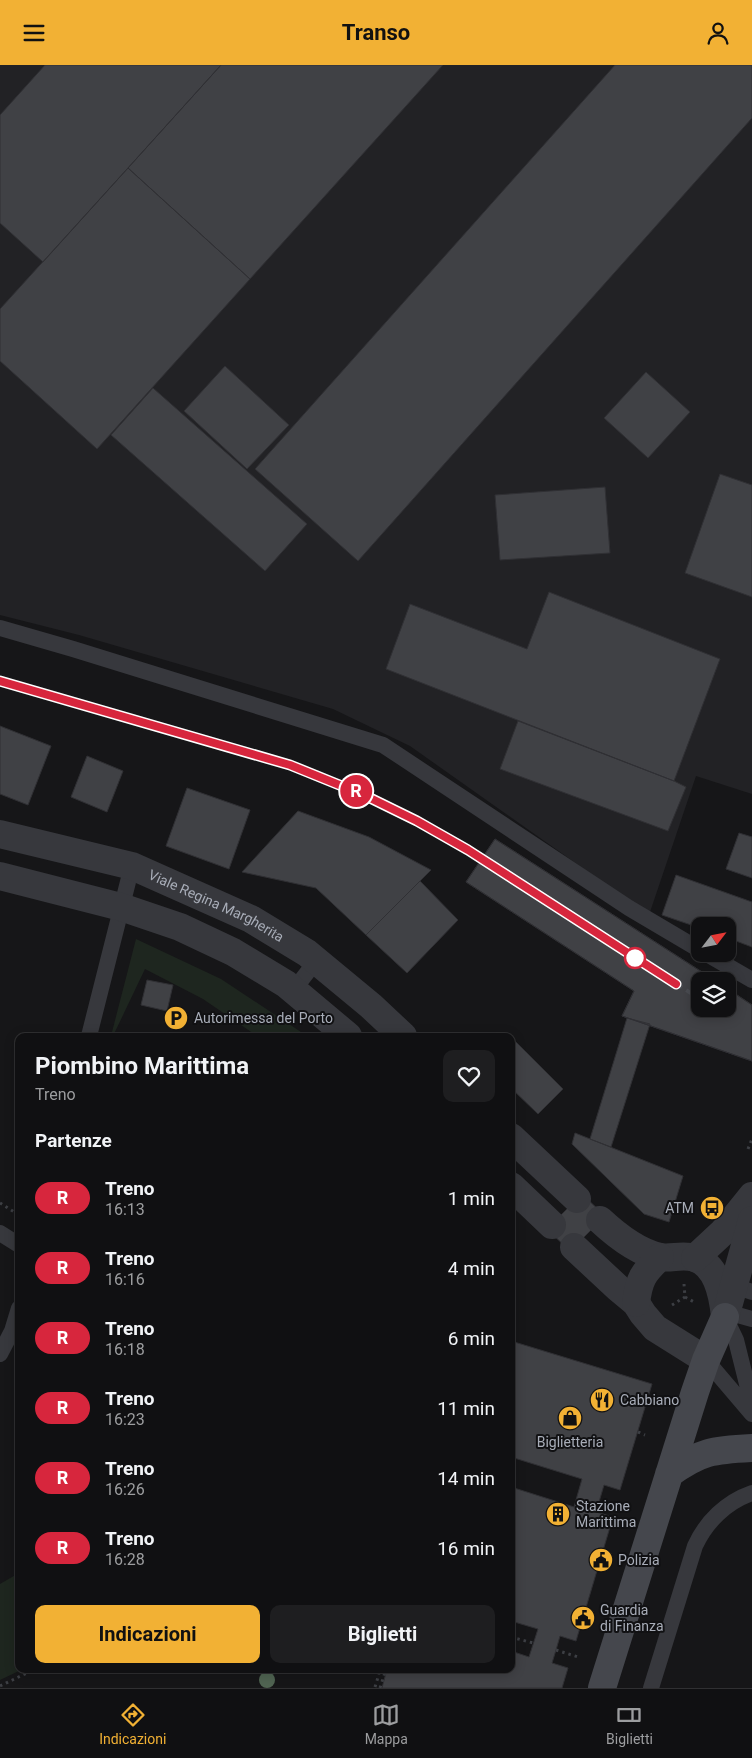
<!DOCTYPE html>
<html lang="it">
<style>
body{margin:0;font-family:Roboto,sans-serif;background:#1e1e20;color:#f1f3f6;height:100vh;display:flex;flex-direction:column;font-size:19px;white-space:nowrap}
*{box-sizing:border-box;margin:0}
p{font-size:16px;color:#9c9d9f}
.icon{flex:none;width:28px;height:28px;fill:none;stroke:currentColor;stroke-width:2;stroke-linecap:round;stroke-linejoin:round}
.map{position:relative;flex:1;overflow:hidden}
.panel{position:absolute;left:15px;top:968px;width:500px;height:640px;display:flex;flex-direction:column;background:#101012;border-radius:10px;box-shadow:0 2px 12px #0003,0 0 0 1px #303032}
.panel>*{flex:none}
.badge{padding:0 10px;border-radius:16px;font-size:18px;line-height:32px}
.needle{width:32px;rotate:58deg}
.tools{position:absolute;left:691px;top:852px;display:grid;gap:10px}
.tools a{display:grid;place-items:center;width:45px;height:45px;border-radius:10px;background:#101012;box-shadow:0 2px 12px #0003,0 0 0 1px #303032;font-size:25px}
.map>.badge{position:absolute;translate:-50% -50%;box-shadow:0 0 0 2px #fff}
h2{padding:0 20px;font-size:19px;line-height:45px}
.round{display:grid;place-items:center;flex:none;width:52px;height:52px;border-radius:10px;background:#1e1e20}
.head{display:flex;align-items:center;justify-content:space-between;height:85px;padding:0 20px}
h1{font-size:24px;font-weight:700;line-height:38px}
.primary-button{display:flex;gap:10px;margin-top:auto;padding:10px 20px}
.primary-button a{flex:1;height:58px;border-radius:10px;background:#f2b134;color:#111;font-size:20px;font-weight:700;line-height:58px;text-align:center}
.primary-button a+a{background:#1e1e20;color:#f1f3f6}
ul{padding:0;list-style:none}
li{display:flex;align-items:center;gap:15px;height:70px;padding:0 20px}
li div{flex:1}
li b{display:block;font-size:19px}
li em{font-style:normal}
li .badge{min-width:55px;font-weight:700;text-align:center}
header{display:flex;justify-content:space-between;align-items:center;height:65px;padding:0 20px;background:#f2b134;color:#111;font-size:22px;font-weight:700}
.menu{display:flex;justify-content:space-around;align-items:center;height:70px;border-top:1px solid #303032;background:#101012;font-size:14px;color:#9c9d9f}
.menu a{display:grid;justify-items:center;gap:2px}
.menu .current{color:#f2b134}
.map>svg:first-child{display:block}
.built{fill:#222225}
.green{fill:#1e261f}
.building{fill:#404145;stroke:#303034}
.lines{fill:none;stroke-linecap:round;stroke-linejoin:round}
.path{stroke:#3d3f44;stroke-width:3;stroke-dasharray:2.5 4;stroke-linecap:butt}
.lane{stroke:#37383d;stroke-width:16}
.street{stroke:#37383d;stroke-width:28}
.secondary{stroke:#45474d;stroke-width:28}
.rail{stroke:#4a4c52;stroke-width:4;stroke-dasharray:6 5;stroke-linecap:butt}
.tree{fill:#506452}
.line-casing{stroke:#fff;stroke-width:11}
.line{stroke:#d7263d;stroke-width:8}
.stop-dot{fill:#fff;stroke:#d7263d;stroke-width:2.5}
.labels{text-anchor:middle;stroke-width:4;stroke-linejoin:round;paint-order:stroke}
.street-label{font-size:14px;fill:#a8adb8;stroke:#111113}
.poi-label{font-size:14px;fill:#a8adb8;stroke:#111113;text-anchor:start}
</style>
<header><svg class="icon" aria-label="menu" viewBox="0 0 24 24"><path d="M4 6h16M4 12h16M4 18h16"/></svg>Transo<svg class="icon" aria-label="person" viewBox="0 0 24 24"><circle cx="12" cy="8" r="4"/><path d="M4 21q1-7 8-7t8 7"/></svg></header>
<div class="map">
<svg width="752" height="1623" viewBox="0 0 752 1623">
<rect width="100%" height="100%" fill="#161618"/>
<!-- built -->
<path class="built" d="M0,0H752V729L696,711L649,850L410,681L333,644L79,570L0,550Z"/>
<!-- green -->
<path class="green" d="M136,874L221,914L307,971H257L203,934L145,904L113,971H111Z
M19,1508V1604H23L0,1615V1519Z"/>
<!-- building -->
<path class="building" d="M45,0H221L43,197L0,158V50Z
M221,0H443L250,214L128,103Z
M615,0H752V53L358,496L255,404Z
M128,103L250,214L97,384L0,296V244Z
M225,301L289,360L247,404L184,346Z
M646,307L690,347L648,393L604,353Z
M153,323L307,459L265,506L111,370Z
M720,409L752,420V532L685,508Z
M605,422L610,488L500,495L495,430Z
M549,527L720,594L674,716L386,604L410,539L527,584Z
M518,656L674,716L686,722L668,766L500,704Z
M0,661L51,681L28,740L0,729Z
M87,691L123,706L107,747L71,732Z
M187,723L250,745L229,804L166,781Z
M298,746L369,772L431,805L366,870L316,823L242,807Z
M739,768L752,772V813L726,804Z
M495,774L716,916H700V944H728V924L752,940V996L622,951L634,926L466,817Z
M495,774L716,916H700V944H728V924L752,940V996L622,951L634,926L466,817Z
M676,810L752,837V882L728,873V861H700V863L662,850Z
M420,816L458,855L407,908L366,870Z
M147,915L173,920L167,946L141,940Z
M627,953L650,959L611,1082L590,1074Z
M512,973L563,1024L538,1049L511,1023Z
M575,1068L683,1111L669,1157L644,1149L572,1079Z
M582,1129L605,1151L570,1186L547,1164Z
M511,1276L652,1319L620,1425L604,1420L596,1447L613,1452L576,1576L560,1571L556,1585L552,1598L568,1603L562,1623H382L387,1604H511V1586L529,1592L538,1564L511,1556V1422L574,1442L582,1414L511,1392Z"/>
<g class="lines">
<!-- path -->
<path class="path" d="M748,1084L752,1074
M0,1138L19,1150
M685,1232L696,1238
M672,1240L685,1232L684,1219
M638,1367L645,1370
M511,1572L533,1578
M556,1585L578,1592
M368,1607L371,1604
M0,1621L35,1604
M375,1622L379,1609
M380,1623L386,1604"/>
<!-- lane -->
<path class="lane" d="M0,563L73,584L383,680L629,843L700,885
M707,889L752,915
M293,926L316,896
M89,971L132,801
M0,1168L19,1180
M734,1221L752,1227
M727,1247L752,1254
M725,1252L736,1275L752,1339
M0,1289L12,1266L19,1243
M706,1295L752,1349
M651,1623L695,1481C706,1457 726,1437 752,1428"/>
<!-- street -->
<g class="street">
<path id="s1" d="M0,769L132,801L251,854L307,888L371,941L403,971"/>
<path d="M0,811L121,842L180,862L233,887L286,919L348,971"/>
<path d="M511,1072L577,1134"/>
<path d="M511,1121L552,1160"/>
<path d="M600,1155C616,1170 638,1187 660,1192C671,1194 683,1189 695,1193C718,1201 723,1231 725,1252"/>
<path d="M574,1182L618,1223L636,1238L643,1249L655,1263L706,1295"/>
<path d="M695,1193L723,1167L752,1131"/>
<path d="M636,1238C639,1214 643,1208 660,1192"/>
<path d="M726,1249L752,1155"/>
</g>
<!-- secondary -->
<path class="secondary" d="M669,1409C701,1386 713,1385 752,1383
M602,1623L695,1327L706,1295L725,1252"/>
<!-- rail -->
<path class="rail" d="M0,616L289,699L364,729L390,742L455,776L700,934"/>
</g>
<!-- trees -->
<circle class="tree" cx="267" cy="1615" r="8"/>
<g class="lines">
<!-- line casing -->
<g class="line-casing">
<path id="line" d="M0,616L290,700L364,730L417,756L468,785L676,919"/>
</g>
<!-- line -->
<use href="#line" class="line"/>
</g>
<!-- icons -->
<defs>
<g id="parking-disc" transform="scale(1.25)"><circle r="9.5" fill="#f2b134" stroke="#111113"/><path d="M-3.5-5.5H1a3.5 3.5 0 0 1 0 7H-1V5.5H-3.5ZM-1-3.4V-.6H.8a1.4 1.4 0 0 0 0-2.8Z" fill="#111"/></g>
<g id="bus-disc" transform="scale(1.25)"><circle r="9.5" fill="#f2b134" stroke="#111113"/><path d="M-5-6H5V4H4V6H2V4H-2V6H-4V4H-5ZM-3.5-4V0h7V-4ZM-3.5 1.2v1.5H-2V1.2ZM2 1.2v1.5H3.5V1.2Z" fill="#111"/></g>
<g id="restaurant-disc" transform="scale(1.25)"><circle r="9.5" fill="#f2b134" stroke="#111113"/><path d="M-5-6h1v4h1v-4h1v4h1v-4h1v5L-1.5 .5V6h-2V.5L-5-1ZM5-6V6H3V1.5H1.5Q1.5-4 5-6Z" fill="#111"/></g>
<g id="shop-disc" transform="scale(1.25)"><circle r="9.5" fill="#f2b134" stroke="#111113"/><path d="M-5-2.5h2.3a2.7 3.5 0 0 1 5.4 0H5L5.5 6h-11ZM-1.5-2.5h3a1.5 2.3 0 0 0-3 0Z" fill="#111"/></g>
<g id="building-disc" transform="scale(1.25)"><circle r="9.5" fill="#f2b134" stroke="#111113"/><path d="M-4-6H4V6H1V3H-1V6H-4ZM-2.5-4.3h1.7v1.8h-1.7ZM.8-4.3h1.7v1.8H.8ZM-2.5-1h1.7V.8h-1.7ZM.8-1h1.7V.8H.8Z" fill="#111"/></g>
<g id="civic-disc" transform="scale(1.25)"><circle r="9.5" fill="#f2b134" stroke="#111113"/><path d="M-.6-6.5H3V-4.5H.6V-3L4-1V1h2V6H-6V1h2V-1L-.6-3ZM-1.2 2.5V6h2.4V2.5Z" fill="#111"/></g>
</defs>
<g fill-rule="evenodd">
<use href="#parking-disc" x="176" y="953"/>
<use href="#bus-disc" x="712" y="1143"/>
<use href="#restaurant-disc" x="602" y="1335"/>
<use href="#shop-disc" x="570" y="1353"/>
<use href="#building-disc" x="558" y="1449"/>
<use href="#civic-disc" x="601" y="1495"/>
<use href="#civic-disc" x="583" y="1553"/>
</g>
<!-- markers -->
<circle class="stop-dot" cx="635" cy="893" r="10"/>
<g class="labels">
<!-- street labels -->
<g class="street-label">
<text dy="5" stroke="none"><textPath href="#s1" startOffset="229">Viale Regina Margherita</textPath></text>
</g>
<!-- poi labels -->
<g class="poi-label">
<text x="194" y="958">Autorimessa del Porto</text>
<text x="694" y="1148" text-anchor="end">ATM</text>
<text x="620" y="1340">Cabbiano</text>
<text x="570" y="1382" text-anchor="middle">Biglietteria</text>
<text x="576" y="1446">Stazione<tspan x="576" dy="16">Marittima</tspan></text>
<text x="618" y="1500">Polizia</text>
<text x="600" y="1550">Guardia<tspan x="600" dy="16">di Finanza</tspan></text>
</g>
</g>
</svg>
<div class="tools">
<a><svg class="needle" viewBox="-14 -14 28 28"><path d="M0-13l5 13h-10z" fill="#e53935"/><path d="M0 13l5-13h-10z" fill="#9c9d9f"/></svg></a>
<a><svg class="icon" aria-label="layers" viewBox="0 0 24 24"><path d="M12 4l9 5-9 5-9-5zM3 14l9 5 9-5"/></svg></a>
</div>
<b class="badge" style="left:356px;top:726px;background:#d7263d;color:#fff">R</b>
<section class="panel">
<div class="head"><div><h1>Piombino Marittima</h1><p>Treno</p></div><a class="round"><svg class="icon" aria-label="heart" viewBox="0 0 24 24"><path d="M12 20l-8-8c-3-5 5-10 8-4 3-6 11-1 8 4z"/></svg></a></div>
<h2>Partenze</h2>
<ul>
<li><span class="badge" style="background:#d7263d;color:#fff">R</span><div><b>Treno</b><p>16:13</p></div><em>1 min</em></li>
<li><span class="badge" style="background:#d7263d;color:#fff">R</span><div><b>Treno</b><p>16:16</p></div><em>4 min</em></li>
<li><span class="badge" style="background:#d7263d;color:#fff">R</span><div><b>Treno</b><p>16:18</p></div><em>6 min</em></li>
<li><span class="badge" style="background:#d7263d;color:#fff">R</span><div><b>Treno</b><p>16:23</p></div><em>11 min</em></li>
<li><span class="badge" style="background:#d7263d;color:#fff">R</span><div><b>Treno</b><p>16:26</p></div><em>14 min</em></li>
<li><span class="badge" style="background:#d7263d;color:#fff">R</span><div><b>Treno</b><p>16:28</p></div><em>16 min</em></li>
</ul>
<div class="primary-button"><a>Indicazioni</a><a>Biglietti</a></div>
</section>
</div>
<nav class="menu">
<a class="current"><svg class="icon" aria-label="directions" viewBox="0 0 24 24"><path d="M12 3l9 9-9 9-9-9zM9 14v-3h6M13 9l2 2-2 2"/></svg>Indicazioni</a>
<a><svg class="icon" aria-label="map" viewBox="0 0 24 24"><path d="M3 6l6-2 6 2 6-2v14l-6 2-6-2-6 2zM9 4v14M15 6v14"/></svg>Mappa</a>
<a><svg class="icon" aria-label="tickets" viewBox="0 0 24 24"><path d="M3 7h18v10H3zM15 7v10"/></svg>Biglietti</a>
</nav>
